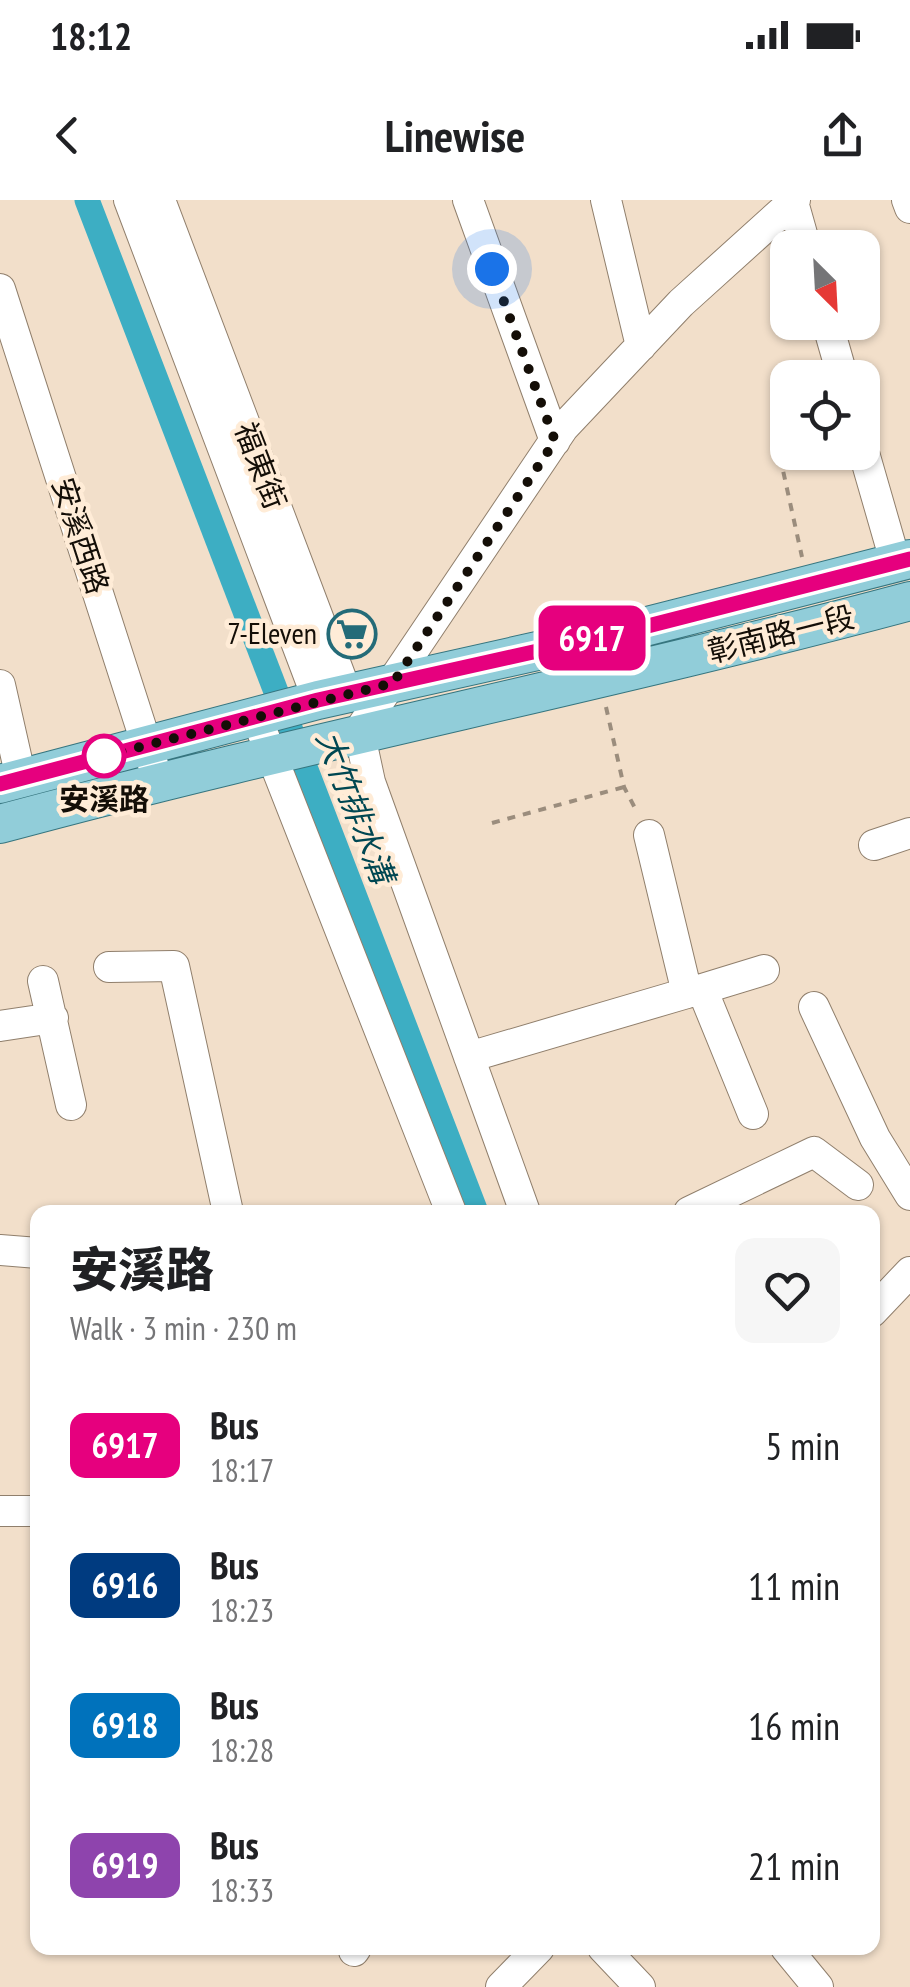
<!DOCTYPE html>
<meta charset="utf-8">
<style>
body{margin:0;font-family:"PT Sans Narrow","Noto Sans TC",sans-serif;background:#f6f6f6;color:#202124;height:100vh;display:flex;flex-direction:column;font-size:38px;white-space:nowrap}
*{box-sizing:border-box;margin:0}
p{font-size:32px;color:#757577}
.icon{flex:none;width:55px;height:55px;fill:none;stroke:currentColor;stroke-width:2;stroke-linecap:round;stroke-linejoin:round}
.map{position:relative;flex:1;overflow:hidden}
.drawer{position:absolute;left:30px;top:1005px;width:850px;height:750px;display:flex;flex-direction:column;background:#fff;border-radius:20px;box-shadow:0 2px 8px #0004}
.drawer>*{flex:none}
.badge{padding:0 20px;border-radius:15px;font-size:35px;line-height:65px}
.needle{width:65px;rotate:156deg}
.buttons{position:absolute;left:770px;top:30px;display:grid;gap:20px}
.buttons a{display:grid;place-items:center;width:110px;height:110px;border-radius:20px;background:#fff;box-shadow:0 2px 8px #0004;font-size:50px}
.you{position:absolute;width:50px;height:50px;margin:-25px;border:8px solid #fff;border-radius:50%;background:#1a73e8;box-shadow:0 0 0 15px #1a73e833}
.map>.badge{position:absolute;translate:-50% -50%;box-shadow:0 0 0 5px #fff}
.round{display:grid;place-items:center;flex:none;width:105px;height:105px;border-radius:20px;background:#f6f6f6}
.head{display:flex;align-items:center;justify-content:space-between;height:170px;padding:0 40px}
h1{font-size:48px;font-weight:800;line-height:75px}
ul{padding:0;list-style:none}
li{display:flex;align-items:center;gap:30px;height:140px;padding:0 40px}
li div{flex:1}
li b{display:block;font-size:38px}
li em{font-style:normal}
li .badge{min-width:110px;font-weight:700;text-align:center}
.status{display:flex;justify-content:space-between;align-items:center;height:70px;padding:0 50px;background:#fff;direction:ltr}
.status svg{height:28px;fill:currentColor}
header{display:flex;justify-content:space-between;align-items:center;height:130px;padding:0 40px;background:#fff;font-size:45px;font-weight:800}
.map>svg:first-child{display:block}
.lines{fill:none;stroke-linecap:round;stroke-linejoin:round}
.canal{stroke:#3daec3;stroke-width:25}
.minor-casing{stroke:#907f6c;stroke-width:32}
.major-casing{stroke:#36757f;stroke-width:40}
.path{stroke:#9b8d7d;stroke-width:4;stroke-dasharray:8 8;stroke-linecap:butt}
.minor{stroke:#fff;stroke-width:30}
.major{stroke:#91cdd9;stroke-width:38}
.line-casing{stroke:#fff;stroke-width:22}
.line{stroke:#e6007e;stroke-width:15}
.walk{stroke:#140e07;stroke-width:10;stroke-dasharray:0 18}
.stop-dot{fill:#fff;stroke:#e6007e;stroke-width:5}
.labels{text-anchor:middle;stroke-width:9;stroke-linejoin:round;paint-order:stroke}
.street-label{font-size:30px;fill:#140e07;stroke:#ffecd7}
.poi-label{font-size:30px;fill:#140e07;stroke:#ffecd7;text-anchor:end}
.stop-label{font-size:30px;font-weight:bold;fill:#140e07;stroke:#ffecd7}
.water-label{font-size:32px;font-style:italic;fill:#004752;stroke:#ffecd7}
</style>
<div class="status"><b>18:12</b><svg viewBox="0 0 49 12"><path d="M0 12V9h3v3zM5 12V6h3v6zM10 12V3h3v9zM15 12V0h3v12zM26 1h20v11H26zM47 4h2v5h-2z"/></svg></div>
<header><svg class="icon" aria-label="back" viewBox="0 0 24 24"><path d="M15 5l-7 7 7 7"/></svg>Linewise<svg class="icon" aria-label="share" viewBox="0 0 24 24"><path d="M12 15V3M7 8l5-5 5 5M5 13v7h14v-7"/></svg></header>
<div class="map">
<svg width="910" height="1787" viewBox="0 0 910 1787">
<rect width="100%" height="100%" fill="#f2dfca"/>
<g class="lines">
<!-- canal -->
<path class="canal" d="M87,0L476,1012"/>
<!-- minor casing -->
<g class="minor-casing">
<path id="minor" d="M129,0L318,500
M160,0L347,494
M468,0L555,241
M606,0L641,146
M907,0L910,8
M793,2L806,48
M0,89L159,583
M827,122L843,178
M862,246L896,364
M0,485L21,578
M256,516L451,1012
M874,645L910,633
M109,767L174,766L228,1012
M43,781L71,905
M702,789L764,770
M687,793L702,789L753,914
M814,807L875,938L910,995
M0,826L53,818
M469,857L687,793L649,635
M525,1012L370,582L359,531L563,228L681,103L795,0
M689,1012L814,952L858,985
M0,1050L38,1053
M872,1112L910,1072
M0,1311H38
M603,1748L640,1787
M786,1748L818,1787
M354,1751L356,1748
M501,1787L539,1748"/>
</g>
<!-- major casing -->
<g class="major-casing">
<path id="major" d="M0,584L318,500L636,429L910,359
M0,624C302,542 608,482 910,401"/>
</g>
<!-- path -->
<path class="path" d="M773,225L802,357
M606,507L624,587L637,612
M492,623L624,587"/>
<!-- minor -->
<use href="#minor" class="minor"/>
<!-- major -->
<use href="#major" class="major"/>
</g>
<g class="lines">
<!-- line casing -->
<g class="line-casing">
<path id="line" d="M0,584L318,500L636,429L910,359"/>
</g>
<!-- line -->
<use href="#line" class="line"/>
<!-- walk -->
<path class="walk" d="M104,556L393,483L555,241L492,69"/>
</g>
<!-- icons -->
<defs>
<g id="supermarket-ring" transform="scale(2.5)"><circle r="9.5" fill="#ffecd7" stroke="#246b78" stroke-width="1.5"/><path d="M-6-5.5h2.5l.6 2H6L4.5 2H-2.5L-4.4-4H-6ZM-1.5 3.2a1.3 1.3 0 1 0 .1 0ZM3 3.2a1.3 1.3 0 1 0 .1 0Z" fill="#246b78"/></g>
</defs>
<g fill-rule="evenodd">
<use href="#supermarket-ring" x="352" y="434"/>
</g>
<!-- markers -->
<circle class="stop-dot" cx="104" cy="556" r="20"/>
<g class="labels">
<!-- street labels -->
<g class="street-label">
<text transform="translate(260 266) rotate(69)" y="10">福東街</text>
<text transform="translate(80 336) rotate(72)" y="10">安溪西路</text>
<text transform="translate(781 435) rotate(-14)" y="10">彰南路一段</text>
</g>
<!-- poi labels -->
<g class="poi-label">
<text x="317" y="444">7-Eleven</text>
</g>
<!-- stop labels -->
<g class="stop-label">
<text x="104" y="610">安溪路</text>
</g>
<!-- water labels -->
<g class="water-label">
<text transform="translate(355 607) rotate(69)" y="11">大竹排水溝</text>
</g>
</g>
</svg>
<div class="buttons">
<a><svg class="needle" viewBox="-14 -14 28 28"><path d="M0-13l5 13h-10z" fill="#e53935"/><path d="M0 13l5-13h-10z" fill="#757577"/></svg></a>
<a><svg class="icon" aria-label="locate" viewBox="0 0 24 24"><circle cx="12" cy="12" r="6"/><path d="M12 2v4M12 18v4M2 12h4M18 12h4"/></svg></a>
</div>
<div class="you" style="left:492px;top:69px"></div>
<b class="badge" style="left:592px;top:438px;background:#e6007e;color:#fff">6917</b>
<section class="drawer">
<div class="head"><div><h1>安溪路</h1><p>Walk · 3 min · 230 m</p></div><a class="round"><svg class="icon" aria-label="heart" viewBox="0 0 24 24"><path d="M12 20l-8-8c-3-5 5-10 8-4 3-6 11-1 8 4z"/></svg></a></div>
<ul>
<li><span class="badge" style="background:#e6007e;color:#fff">6917</span><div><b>Bus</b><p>18:17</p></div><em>5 min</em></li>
<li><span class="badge" style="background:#003b80;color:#fff">6916</span><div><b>Bus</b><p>18:23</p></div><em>11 min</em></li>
<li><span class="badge" style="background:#0072bc;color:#fff">6918</span><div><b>Bus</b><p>18:28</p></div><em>16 min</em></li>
<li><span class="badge" style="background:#8e44ad;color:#fff">6919</span><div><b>Bus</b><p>18:33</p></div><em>21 min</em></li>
</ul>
</section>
</div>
